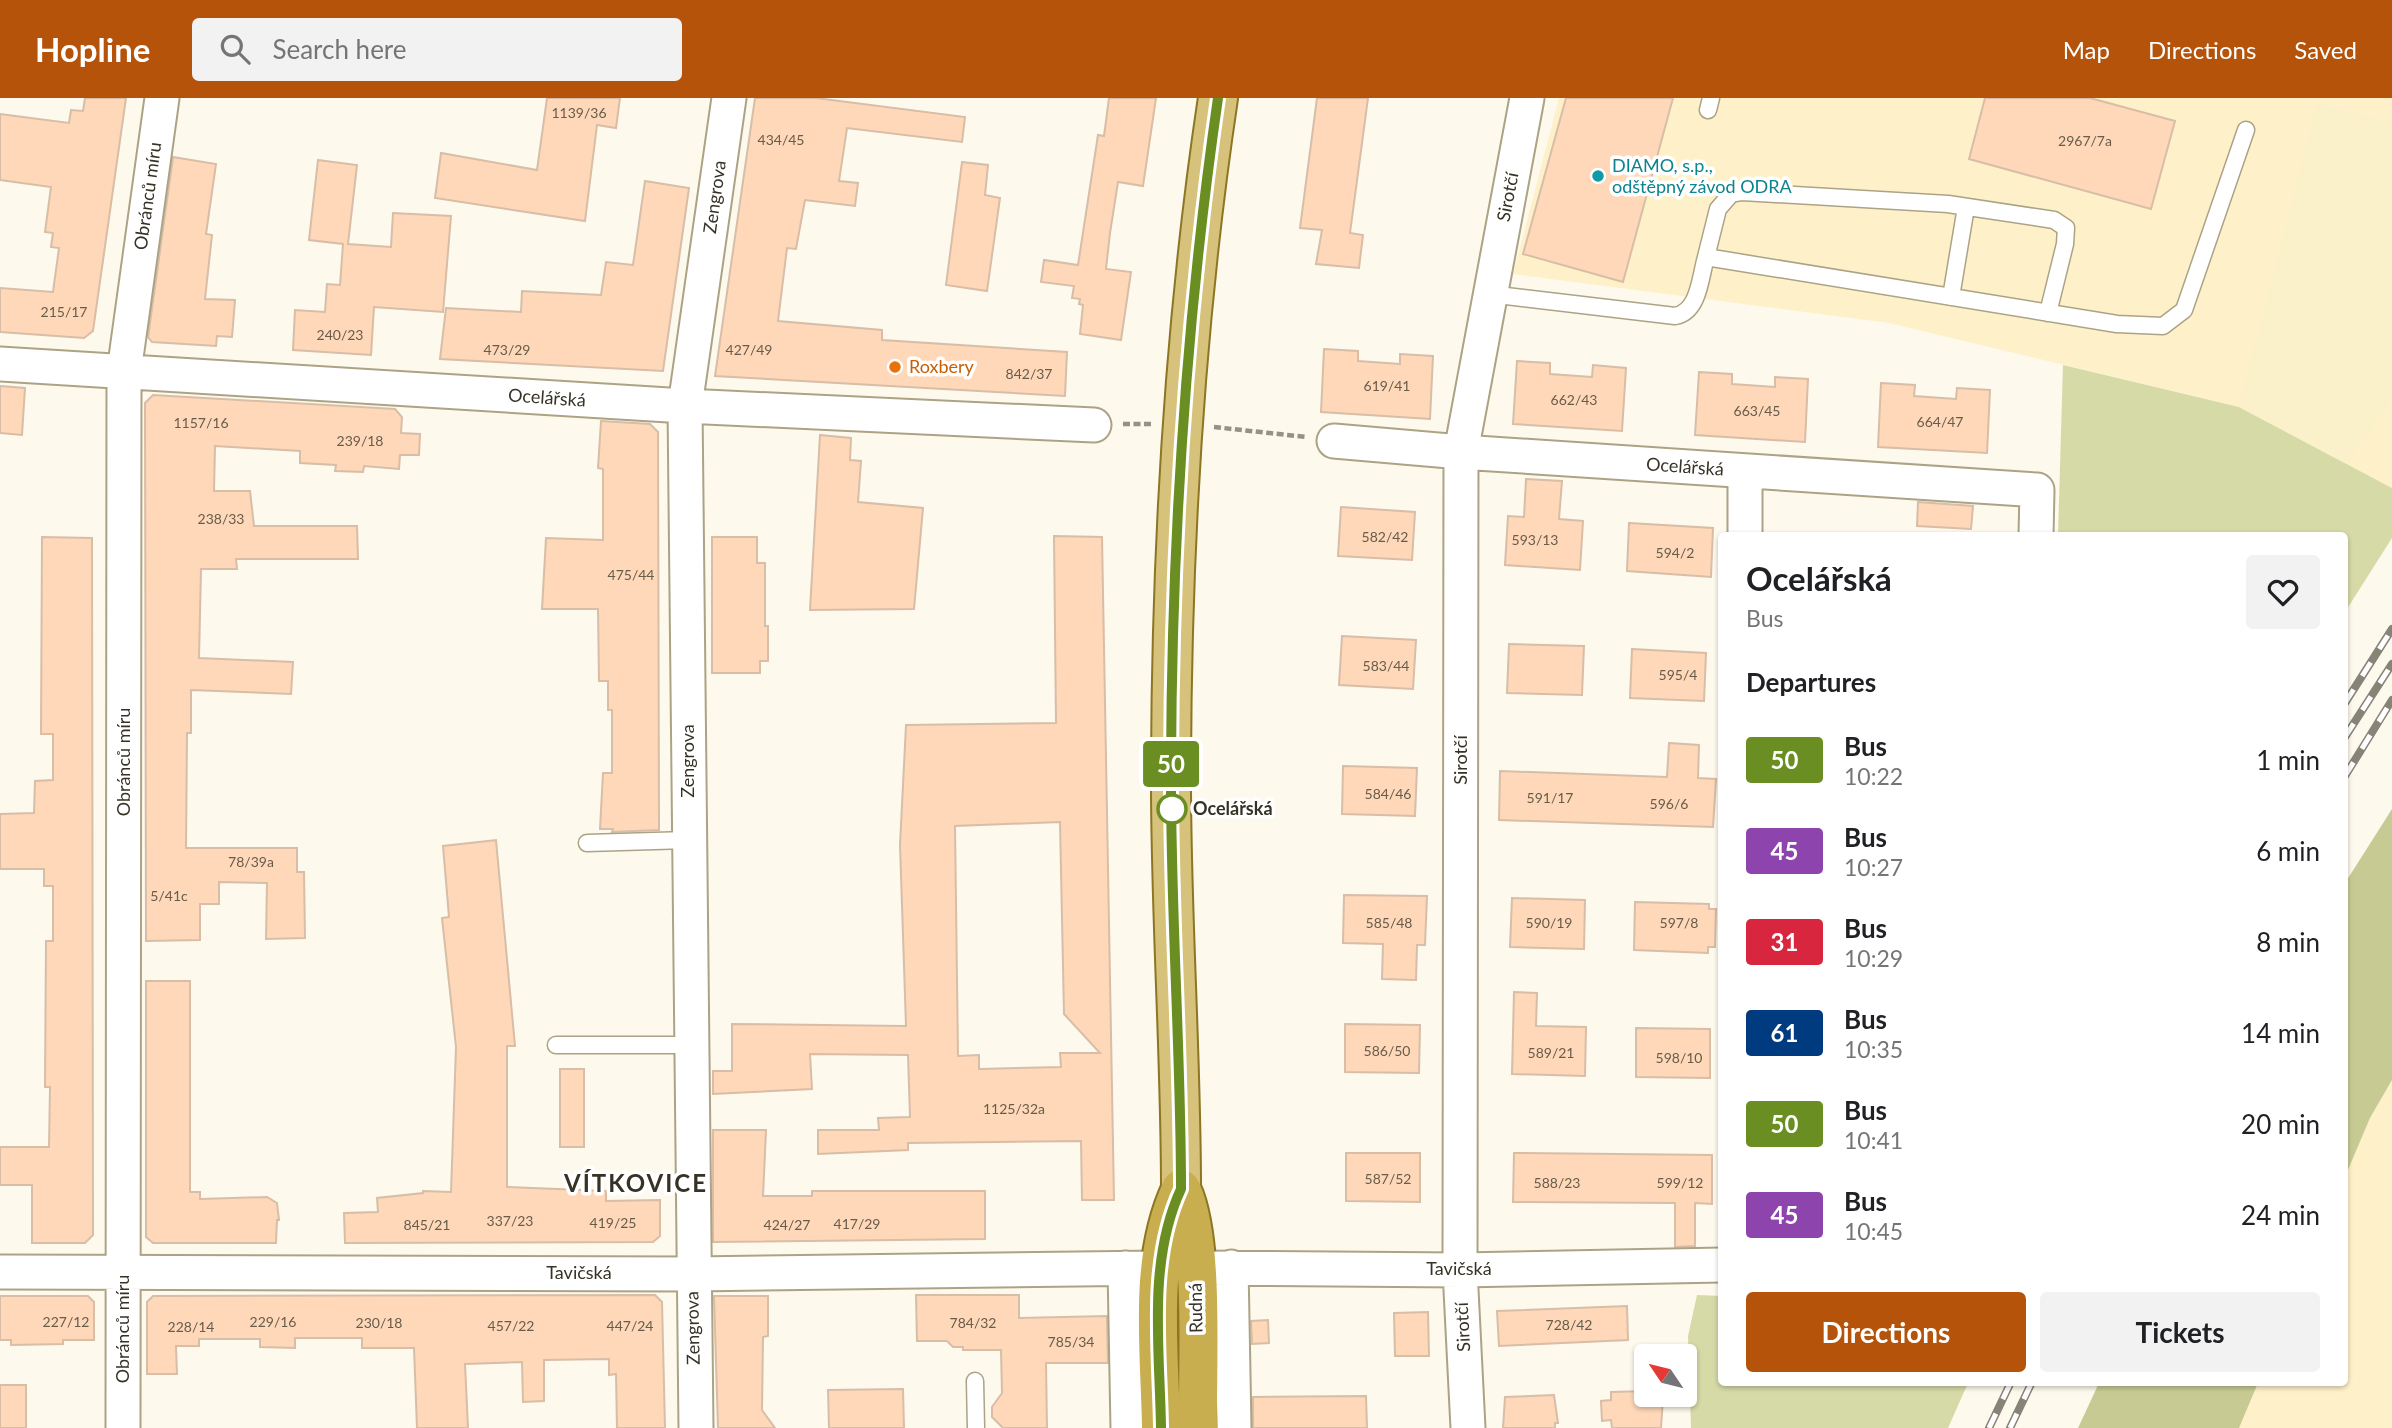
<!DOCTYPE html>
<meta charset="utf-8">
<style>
body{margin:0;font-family:Lato,sans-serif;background:#f2f2f2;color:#202124;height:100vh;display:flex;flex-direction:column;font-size:26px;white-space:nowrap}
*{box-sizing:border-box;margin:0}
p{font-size:23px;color:#757577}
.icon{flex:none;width:38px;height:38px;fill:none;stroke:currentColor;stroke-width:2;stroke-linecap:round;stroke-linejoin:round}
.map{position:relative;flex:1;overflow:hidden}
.side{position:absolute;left:1718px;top:434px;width:630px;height:854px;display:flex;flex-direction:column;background:#fff;border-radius:7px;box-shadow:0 2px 5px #0004}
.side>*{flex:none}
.badge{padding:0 14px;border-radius:5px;font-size:24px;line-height:46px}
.needle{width:46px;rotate:305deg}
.fabs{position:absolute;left:1634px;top:1246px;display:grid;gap:14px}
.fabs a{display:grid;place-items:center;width:63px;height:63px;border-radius:7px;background:#fff;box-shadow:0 2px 5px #0004;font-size:35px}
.map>.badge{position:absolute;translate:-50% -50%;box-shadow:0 0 0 4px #fff}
h2{padding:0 28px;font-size:26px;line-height:63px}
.round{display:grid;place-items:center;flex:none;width:74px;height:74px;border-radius:7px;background:#f2f2f2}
.overview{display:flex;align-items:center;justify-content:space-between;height:119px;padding:0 28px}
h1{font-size:33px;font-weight:700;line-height:52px}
.button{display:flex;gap:14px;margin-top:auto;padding:14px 28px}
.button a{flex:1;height:80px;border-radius:7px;background:#b45309;color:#fff;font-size:28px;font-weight:700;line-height:80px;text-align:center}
.button a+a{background:#f2f2f2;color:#202124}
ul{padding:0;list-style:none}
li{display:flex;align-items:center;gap:21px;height:91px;padding:0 28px}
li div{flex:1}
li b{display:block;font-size:26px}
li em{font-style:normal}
li .badge{min-width:77px;font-weight:700;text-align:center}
header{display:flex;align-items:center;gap:42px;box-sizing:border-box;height:98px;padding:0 35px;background:#b45309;color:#fff}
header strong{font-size:33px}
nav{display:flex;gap:38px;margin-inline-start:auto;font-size:24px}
.search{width:490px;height:63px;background:#f2f2f2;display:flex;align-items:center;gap:18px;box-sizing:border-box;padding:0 24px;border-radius:7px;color:#757577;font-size:26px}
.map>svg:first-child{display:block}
.built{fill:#fef1ca}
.green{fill:#d6daa7}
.forest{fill:#c7cb93}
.sand{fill:#faf0ca}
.building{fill:#fed8b9;stroke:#d8bda7;stroke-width:2;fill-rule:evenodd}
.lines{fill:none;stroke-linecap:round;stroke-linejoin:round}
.service-casing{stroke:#aca385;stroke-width:19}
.minor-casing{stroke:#aca385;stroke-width:37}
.primary-casing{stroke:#8c7523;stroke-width:42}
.trunk-casing{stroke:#8c7523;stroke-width:42}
.path{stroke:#959185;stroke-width:4.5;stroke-dasharray:7 3.5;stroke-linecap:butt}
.service{stroke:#fff;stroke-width:16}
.minor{stroke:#fff;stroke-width:33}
.primary{stroke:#d6c27a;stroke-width:38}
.trunk{stroke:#c8ae4e;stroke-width:38}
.rail-casing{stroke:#878377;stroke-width:8}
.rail{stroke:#fff;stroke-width:5;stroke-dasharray:16;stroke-linecap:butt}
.line-casing{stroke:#fff;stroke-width:16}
.line{stroke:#6b8e23;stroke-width:10}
.culture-dot{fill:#0f9aa8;stroke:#fff;stroke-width:2.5}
.food-dot{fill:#e8710a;stroke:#fff;stroke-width:2.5}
.stop-dot{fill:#fff;stroke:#6b8e23;stroke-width:3.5}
.labels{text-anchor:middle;stroke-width:7;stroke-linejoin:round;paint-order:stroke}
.number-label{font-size:14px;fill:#685c4b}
.culture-label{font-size:18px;fill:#0d838f;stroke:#fff;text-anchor:start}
.street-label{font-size:18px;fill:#363226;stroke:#fff}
.food-label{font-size:18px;fill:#c56008;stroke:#fff;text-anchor:start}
.stop-label{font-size:18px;font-weight:bold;fill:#363226;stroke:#fff;text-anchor:start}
.district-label{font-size:24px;font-weight:bold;letter-spacing:2px;fill:#363226;stroke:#fff}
</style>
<header>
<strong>Hopline</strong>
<div class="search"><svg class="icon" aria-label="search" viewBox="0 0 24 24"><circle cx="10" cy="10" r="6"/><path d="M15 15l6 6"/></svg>Search here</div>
<nav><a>Map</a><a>Directions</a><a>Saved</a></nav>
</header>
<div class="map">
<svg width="2392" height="1330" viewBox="0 0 2392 1330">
<rect width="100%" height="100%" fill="#fdf9ed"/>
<!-- built -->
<path class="built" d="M1559,0H2392V390L2239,309L1889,225L1513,176Z
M2392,982V1330H2239L2258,1285L2345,1284V1079L2370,1020Z"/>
<!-- green -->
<path class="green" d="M2063,267L2239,309L2392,390V440L2345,514V438L2058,437Z
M1697,1197L1722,1198V1284L1968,1285L1948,1330H1691L1688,1238Z"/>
<!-- forest -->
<path class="forest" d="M2392,711V982L2370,1020L2345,1079V785Z
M2099,1285V1284L2258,1285L2239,1330H2078Z"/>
<!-- sand -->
<path class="sand" d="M2317,5L2392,25V301L2347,366L2239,309Z"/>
<!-- building -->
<path class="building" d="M85,0H126L93,233L84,240L0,234V190L53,194L59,150L51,149L53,135L45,134L51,89L0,82V16L69,25L71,12L83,13Z
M547,0H620L616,30L597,27L585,123L435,100L441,55L537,72Z
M755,0H816L965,19L962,44L847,30L839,83L858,85L855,108L805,102L796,151L787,150L778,223L882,232V242L1067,254L1065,298L715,278Z
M1109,0H1156L1143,88L1118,84L1110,135L1106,171L1131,174L1121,242L1080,236L1083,207L1079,206L1080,201L1072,200L1074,188L1041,184L1044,162L1078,167L1098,37L1104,38Z
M1317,0H1368L1350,135L1363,137L1359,170L1316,166L1322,132L1300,130Z
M1566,0H1673L1623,184L1523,156Z
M1985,0H2090L2175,23L2151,111L1969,61Z
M173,59L216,66L206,136L212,137L205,201L235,202L232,239L217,238L216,248L152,244L148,239Z
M318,62L357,67L348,146L391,149L393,115L451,118L443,214L374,209L371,257L293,252L295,212L325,214L327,186L340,187L343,146L309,142Z
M962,64L988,67L985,97L1000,100L987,193L946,187Z
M645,83L689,90L663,273L440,261L446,210L521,214L522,193L601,197L606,164L633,167Z
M1324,251L1358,253V263L1400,266V256L1433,258L1430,321L1321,314Z
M1517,263L1550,265V276L1592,279L1593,267L1626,270L1622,333L1513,326Z
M1699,274L1732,276V286L1775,289V279L1808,281L1805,344L1695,337Z
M1881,285L1915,287L1914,298L1956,301L1957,290L1990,292L1987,355L1878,349Z
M0,288L25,290L22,337L0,335Z
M153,297L395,311L402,319L401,335L420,336L419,357H400L399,371L364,368L363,374L335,373L336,367L300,365V353L215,348L214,393H250L254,428H357L358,461H236L237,471H201L199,560L293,564L291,596L191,592V635H187L186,750H297V774H304L305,840L266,841L267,785L219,784V806H200V842L146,843L145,305Z
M601,323L650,326L658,334L659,732L612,734L613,731H600L603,675H612V612H608V583H599L598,511H542L546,440L603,442V371L598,370Z
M820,337L851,340L850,362L861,363L858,404L923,410L914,511L810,512Z
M1526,381L1562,383L1559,421L1583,423L1580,472L1505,467L1508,418L1524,419Z
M1918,404L1973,408L1971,431L1917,428Z
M1341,409L1415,414L1412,462L1338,458Z
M1629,425L1713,430L1711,479L1627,473Z
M1054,438L1102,439L1114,1102H1082L1081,1043L908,1045V1052L818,1056V1032H879L878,1020L910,1019L908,957L810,956L812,991L713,996V973H732V926L906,928L900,747L906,627L1056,625ZM1060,724L1064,916L1100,955H1060L1061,969L979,971V957L958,958L955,728Z
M42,439L92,440L93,1137L85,1145H32V1087H0V1049H49L50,989H45L46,843H53V788H44V771H0V716L34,715L35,683L53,682V636H41Z
M712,439H757V465H765V528H768V563H760V575H712Z
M1342,538L1416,542L1413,591L1339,587Z
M1509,546L1584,548L1582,597L1507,595Z
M1632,551L1706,555L1704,603L1630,600Z
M1669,645L1699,647L1698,680L1716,681L1713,729L1499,722L1500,673L1667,679Z
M1343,668L1417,670L1415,718L1342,716Z
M496,742L515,948H507V1089L606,1093V1103L660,1102V1138L653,1144L345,1145L344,1115L378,1114L377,1100L423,1095V1093L451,1094L456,949L442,820L449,819L443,748Z
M1344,797L1427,798L1425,847H1417L1416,882L1382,881L1383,846L1343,845Z
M1512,800L1585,802L1584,851L1510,849Z
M1635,804L1709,806V811H1716L1715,849H1708V855L1634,852Z
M146,883H190V1094H200V1101L267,1099L277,1105L279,1122H277L276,1145H153L146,1139Z
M1514,894L1537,895L1536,928L1586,929L1585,978L1512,976Z
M1345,926L1420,927L1419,975L1345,974Z
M1636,930L1710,931V980L1636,979Z
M560,971H584V1049H560Z
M713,1032H766L763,1098H812V1093H985V1141L713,1144Z
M1346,1055H1420V1104L1346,1103Z
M1514,1055L1712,1057V1106L1695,1105V1148L1675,1149V1105L1513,1104Z
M655,1197L662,1204L665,1330H617L616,1276L609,1277V1261L544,1262V1303L523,1304L522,1264L465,1266L468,1330H417L414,1250H362V1240H295V1250L260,1249V1241H199V1248H176L177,1276H147V1204L153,1198Z
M916,1197H1019V1220L1107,1218L1108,1265H1046L1047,1330H1003L992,1319V1309L1002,1295L1001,1252H963V1249H953L947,1243H917Z
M0,1198H88L94,1204V1242H63V1246L11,1247V1242H0Z
M714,1198H768V1238L763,1239L762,1312L775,1330H718Z
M1627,1208L1628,1242L1499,1248L1497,1213Z
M1428,1214L1429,1258H1395L1394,1215Z
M1268,1222L1269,1245L1252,1246L1251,1223Z
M0,1287H26V1330H0Z
M903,1291L904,1330H829L828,1292Z
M1647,1293V1297H1660L1663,1300L1661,1330H1612L1611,1322L1602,1323L1601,1303L1611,1302V1294Z
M1554,1297L1558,1325H1555V1330H1503L1505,1299Z
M1366,1298L1367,1330H1253V1299Z"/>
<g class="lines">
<!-- service casing -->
<g class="service-casing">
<path id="service" d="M1708,12L1711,0
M1706,159L1718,111L1731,96L1742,94L1948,106L2054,122L2066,130L2065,146L2048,215
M1489,196L1675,218C1699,214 1700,180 1706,159L2117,226L2163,228L2184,212L2246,32
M1951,199L1966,109
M587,745L688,742
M556,947H690
M975,1283L976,1330"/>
</g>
<!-- minor casing -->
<g class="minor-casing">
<path id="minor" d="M0,266L685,308L1094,327
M1334,343L1461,354L2037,392L2036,438
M1745,373V438
M1231,1169L1234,1330
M1125,1170L1128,1330
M1195,1170L1460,1172L1722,1167
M0,1174L692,1176L1159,1170
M123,1330L124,274L162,0
M696,1330L685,308L729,0
M1468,1330L1460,1172L1461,354L1527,0"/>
</g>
<!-- primary casing -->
<g class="primary-casing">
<path id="primary" d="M1181,1091C1181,956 1171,820 1171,685C1171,456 1184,226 1218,0"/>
</g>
<!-- trunk casing -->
<g class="trunk-casing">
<path id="trunk" d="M1182,1093C1205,1143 1197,1271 1198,1330
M1161,1330C1160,1252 1147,1164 1181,1091"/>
</g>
<!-- path -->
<path class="path" d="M1123,326H1152
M1214,329L1306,339"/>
<!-- service -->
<use href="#service" class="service"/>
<!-- minor -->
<use href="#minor" class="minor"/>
<!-- primary -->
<use href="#primary" class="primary"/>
<!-- trunk -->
<use href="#trunk" class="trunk"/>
<!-- rail casing -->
<g class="rail-casing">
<path id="rail" d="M2345,605L2392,531
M2345,639L2392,566
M2345,678L2392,602
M1989,1330L2011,1284
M2010,1330L2032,1284"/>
</g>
<!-- rail -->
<use href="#rail" class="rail"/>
</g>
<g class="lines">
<!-- line casing -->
<g class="line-casing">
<path id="line" d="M1161,1330C1160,1252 1147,1164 1181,1091C1181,956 1171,820 1171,685C1171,456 1185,227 1218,0"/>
</g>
<!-- line -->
<use href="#line" class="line"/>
</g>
<!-- markers -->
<circle class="culture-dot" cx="1598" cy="78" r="7"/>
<circle class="food-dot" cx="895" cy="269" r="7"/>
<circle class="stop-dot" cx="1172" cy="711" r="14"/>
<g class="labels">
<!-- number labels -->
<g class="number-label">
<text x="579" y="20">1139/36</text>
<text x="781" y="47">434/45</text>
<text x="2085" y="48">2967/7a</text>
<text x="64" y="219">215/17</text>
<text x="340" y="242">240/23</text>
<text x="507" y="257">473/29</text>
<text x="749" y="257">427/49</text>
<text x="1029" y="281">842/37</text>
<text x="1387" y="293">619/41</text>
<text x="1574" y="307">662/43</text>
<text x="1757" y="318">663/45</text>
<text x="1940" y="329">664/47</text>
<text x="201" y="330">1157/16</text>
<text x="360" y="348">239/18</text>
<text x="221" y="426">238/33</text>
<text x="1385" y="444">582/42</text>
<text x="1535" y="447">593/13</text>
<text x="1675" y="460">594/2</text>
<text x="631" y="482">475/44</text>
<text x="1386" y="573">583/44</text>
<text x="1678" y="582">595/4</text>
<text x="1388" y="701">584/46</text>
<text x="1550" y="705">591/17</text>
<text x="1669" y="711">596/6</text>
<text x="251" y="769">78/39a</text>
<text x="169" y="803">5/41c</text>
<text x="1389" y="830">585/48</text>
<text x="1549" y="830">590/19</text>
<text x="1679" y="830">597/8</text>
<text x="1387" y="958">586/50</text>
<text x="1551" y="960">589/21</text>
<text x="1679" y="965">598/10</text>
<text x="1014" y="1016">1125/32a</text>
<text x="1388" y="1086">587/52</text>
<text x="1557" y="1090">588/23</text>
<text x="1680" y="1090">599/12</text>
<text x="510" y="1128">337/23</text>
<text x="613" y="1130">419/25</text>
<text x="857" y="1131">417/29</text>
<text x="427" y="1132">845/21</text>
<text x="787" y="1132">424/27</text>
<text x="66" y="1229">227/12</text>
<text x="273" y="1229">229/16</text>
<text x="379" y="1230">230/18</text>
<text x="973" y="1230">784/32</text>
<text x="1569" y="1232">728/42</text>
<text x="511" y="1233">457/22</text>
<text x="630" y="1233">447/24</text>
<text x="191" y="1234">228/14</text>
<text x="1071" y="1249">785/34</text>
</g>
<!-- culture labels -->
<g class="culture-label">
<text x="1612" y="74">DIAMO, s.p.,<tspan x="1612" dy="21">odštěpný závod ODRA</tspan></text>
</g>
<!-- street labels -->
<g class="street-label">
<text transform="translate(148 98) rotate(-82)" y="6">Obránců míru</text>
<text transform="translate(715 99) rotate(-82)" y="6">Zengrova</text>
<text transform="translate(1508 99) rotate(-79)" y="6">Sirotčí</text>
<text transform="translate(547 300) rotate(4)" y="6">Ocelářská</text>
<text transform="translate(1685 369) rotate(4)" y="6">Ocelářská</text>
<text transform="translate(1461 662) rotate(-90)" y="6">Sirotčí</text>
<text transform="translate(688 663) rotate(-90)" y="6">Zengrova</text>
<text transform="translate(124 664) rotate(-90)" y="6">Obránců míru</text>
<text x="1459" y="1177">Tavičská</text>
<text x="579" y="1181">Tavičská</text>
<text transform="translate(1196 1210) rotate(-91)" y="6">Rudná</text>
<text transform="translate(1463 1229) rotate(-93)" y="6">Sirotčí</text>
<text transform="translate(693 1230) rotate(-91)" y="6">Zengrova</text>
<text transform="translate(123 1231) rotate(-90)" y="6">Obránců míru</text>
</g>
<!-- food labels -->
<g class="food-label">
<text x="909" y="275">Roxbery</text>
</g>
<!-- stop labels -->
<g class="stop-label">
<text x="1193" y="717">Ocelářská</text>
</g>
<!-- district labels -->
<g class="district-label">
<text x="636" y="1094">VÍTKOVICE</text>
</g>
</g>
</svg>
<div class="fabs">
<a><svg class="needle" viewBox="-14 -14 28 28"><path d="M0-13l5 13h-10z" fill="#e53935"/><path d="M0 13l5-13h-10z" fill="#757577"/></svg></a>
</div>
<b class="badge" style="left:1171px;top:666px;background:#6b8e23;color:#fff">50</b>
<section class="side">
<div class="overview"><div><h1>Ocelářská</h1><p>Bus</p></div><a class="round"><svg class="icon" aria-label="heart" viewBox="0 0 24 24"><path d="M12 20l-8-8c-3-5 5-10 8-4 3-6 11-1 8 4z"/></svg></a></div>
<h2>Departures</h2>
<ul>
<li><span class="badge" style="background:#6b8e23;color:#fff">50</span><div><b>Bus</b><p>10:22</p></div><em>1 min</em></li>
<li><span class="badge" style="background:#8e44ad;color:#fff">45</span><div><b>Bus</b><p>10:27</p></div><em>6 min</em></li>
<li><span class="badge" style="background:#d7263d;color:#fff">31</span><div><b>Bus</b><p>10:29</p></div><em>8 min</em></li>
<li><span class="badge" style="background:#003b80;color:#fff">61</span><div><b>Bus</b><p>10:35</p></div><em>14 min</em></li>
<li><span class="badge" style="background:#6b8e23;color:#fff">50</span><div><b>Bus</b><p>10:41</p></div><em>20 min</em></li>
<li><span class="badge" style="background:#8e44ad;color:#fff">45</span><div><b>Bus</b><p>10:45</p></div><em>24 min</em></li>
</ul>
<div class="button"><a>Directions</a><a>Tickets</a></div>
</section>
</div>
